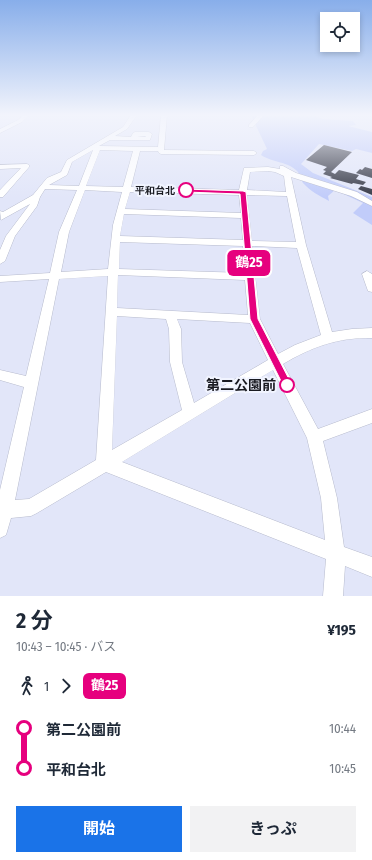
<!DOCTYPE html>
<html lang="ja">
<meta charset="utf-8">
<style>
body{margin:0;font-family:"Fira Sans Condensed","Noto Sans JP",sans-serif;background:#f2f2f3;color:#1f2937;height:100vh;display:flex;flex-direction:column;font-size:15px;white-space:nowrap}
*{box-sizing:border-box;margin:0}
p{font-size:13px;color:#747a83}
.icon{flex:none;width:22px;height:22px;fill:none;stroke:currentColor;stroke-width:2;stroke-linecap:round;stroke-linejoin:round}
.map{position:relative;height:596px;overflow:hidden}
.panel{display:flex;flex-direction:column;background:#fff;flex:1}
.panel>*{flex:none}
.badge{padding:0 8px;border-radius:6px;font-size:14px;line-height:26px}
.buttons{position:absolute;left:320px;top:12px;display:grid;gap:8px}
.buttons a{display:grid;place-items:center;width:40px;height:40px;border-radius:0px;background:#fff;box-shadow:0 2px 6px #0003;font-size:20px}
.map>.badge{position:absolute;translate:-50% -50%;box-shadow:0 0 0 2px #fff}
.legs{display:flex;align-items:center;gap:6px;height:44px;padding:0 16px;font-size:13px}
.legs p{margin-inline-start:auto}
.overview{display:flex;align-items:center;justify-content:space-between;height:68px;padding:0 16px}
h1{font-size:22px;font-weight:700;line-height:30px}
.action{display:flex;gap:8px;margin-top:auto;padding:8px 16px}
.action a{flex:1;height:46px;border-radius:0px;background:#1a73e8;color:#fff;font-size:16px;font-weight:700;line-height:46px;text-align:center}
.action a+a{background:#f2f2f3;color:#1f2937}
ul{padding:0 16px;list-style:none}
li{display:flex;align-items:center;gap:14px;height:40px;font-size:15px}
li i{display:grid;place-items:center;width:6px;height:100%;margin:0 5px;background:currentColor}
li i::after{content:'';width:10px;height:10px;margin:-5px;border:3px solid;border-radius:50%;background:#fff}
li p{margin-inline-start:auto}
li:first-child i{background:linear-gradient(#0000 50%,currentColor 0)}
li:last-child i{background:linear-gradient(currentColor 50%,#0000 0)}
.map>svg:first-child{display:block}
.green{fill:#c1ccfa}
.building{fill:#363947}
.lines{fill:none;stroke-linecap:round;stroke-linejoin:round}
.minor-casing{stroke:#b7bbcd;stroke-width:1}
.minor{fill:#fff;fill-rule:evenodd}
.line-1{fill:#e6007e;stroke:#fff}
.stop-1-dot{fill:#fff;stroke:#e6007e;stroke-width:2}
.labels{text-anchor:middle;stroke-width:4;stroke-linejoin:round;paint-order:stroke}
.far-stop-label{font-size:10px;font-weight:bold;fill:#1a1b22;stroke:#f1f4ff;text-anchor:end}
.near-stop-label{font-size:14px;font-weight:bold;fill:#1a1b22;stroke:#f1f4ff;text-anchor:end}
</style>
<div class="map">
<svg width="372" height="596" viewBox="0 0 372 596">
<rect width="100%" height="100%" fill="#e2e6f9"/>
<!-- green -->
<path class="green" d="M251,115H315L322,119L353,121L356,125L322,129L348,126L372,132V153L356,149L352,151L319,144L301,164L313,173L372,197V225L353,213L363,203L335,190L328,196L329,201C320,196 310,191 303,183C301,180 300,175 298,172C288,161 273,163 261,155L263,151L267,149Z"/>
<!-- building -->
<path class="building" d="M324,145L352,152L331,172L335,174L339,170L359,175L356,179L366,182L363,185L353,183L352,184L330,178L332,177L323,174L326,171L323,170L327,167L306,160Z
M365,167L372,169V178L356,173L360,169L362,170Z
M361,186L372,189V195L358,189Z"/>
<g class="lines">
<!-- minor casing -->
<g class="minor-casing">
<path id="minor" d="M23,115H29L22,122L0,133V129L18,120Z
M131,115H137L127,129L115,136L131,137L133,133L135,132H149L152,134L150,140H110L99,146L158,147L161,115H167L164,150L254,151L257,153L254,155L161,154L159,153L158,151H140L131,187L239,190L244,168L268,167L280,169V166H283L296,173L357,192L372,201V206L351,196L291,177L306,245L332,332L352,329L372,328V338C339,337 311,347 283,364L318,429L372,409V423L323,441L337,498L344,547L372,557V577L345,566L343,596H323L326,559L106,472L37,513L31,516L11,518L6,535L0,538V490L24,387L0,380V370L26,376L49,279L0,282V276L50,273L59,232L77,190L45,189L40,197L37,206L15,236L5,261L0,264V250L6,236L30,204L1,220L0,211L3,212L33,195L47,178L61,172L67,160L123,127ZM137,136H146L145,137ZM93,150L79,186L49,185L67,175L72,162ZM100,150L133,151L123,187L86,186ZM268,171L275,172L284,176L286,192L247,190L250,172ZM85,190L122,192L113,225L108,269L61,272L69,232ZM130,192L239,195L241,213L125,209ZM247,195L287,196L296,242L252,241ZM124,214L241,218L243,240L120,236ZM120,242L243,246L245,273L119,269ZM252,246L297,248L321,335L295,345L278,354L260,319ZM118,275L245,280L248,315L117,308ZM108,276L96,460L29,499L15,500L59,279ZM117,316L166,319L169,329L170,362L182,410L112,450ZM177,319L250,323L268,360L194,403L182,362L181,329ZM273,370L307,438L321,498L325,540L122,462Z
M258,115H264L253,127H249V125Z
M27,164L29,165V167L3,197H0V190L21,168L0,169V165Z
M367,271L372,274V292L368,291L362,274Z"/>
</g>
<!-- minor -->
<use href="#minor" class="minor"/>
</g>
<!-- sky -->
<linearGradient id="sky" x2="0" y2="1"><stop stop-color="#88aeea"/><stop offset="0.58" stop-color="#f2f4fc"/><stop offset="1" stop-color="#f2f4fc" stop-opacity="0"/></linearGradient>
<rect width="372" height="198" fill="url(#sky)"/>
<!-- line-1 -->
<path class="line-1" d="M184,189L243,191L246,192L258,319L292,385L291,387H284L250,319L240,194L186,192H184Z"/>
<!-- markers -->
<g class="stop-1-dot">
<circle cx="186" cy="190" r="7"/>
<circle cx="287" cy="385" r="7"/>
</g>
<g class="labels">
<!-- far-stop labels -->
<g class="far-stop-label">
<text x="175" y="194">平和台北</text>
</g>
<!-- near-stop labels -->
<g class="near-stop-label">
<text x="276" y="390">第二公園前</text>
</g>
</g>
</svg>
<div class="buttons">
<a><svg class="icon" aria-label="locate" viewBox="0 0 24 24"><circle cx="12" cy="12" r="6"/><path d="M12 2v4M12 18v4M2 12h4M18 12h4"/></svg></a>
</div>
<b class="badge" style="left:249px;top:263px;background:#e6007e;color:#fff">鶴25</b>
</div>
<section class="panel">
<div class="overview"><div><h1>2 分</h1><p>10:43 – 10:45 · バス</p></div><b>¥195</b></div>
<div class="legs"><svg class="icon" aria-label="walk" viewBox="0 0 24 24"><circle cx="13" cy="4" r="2"/><path d="M13 8l-2 6 4 7M11 14l-3 7M7 12l3-4h3l4 4"/></svg>1<svg class="icon" aria-label="forward" viewBox="0 0 24 24"><path d="M9 5l7 7-7 7"/></svg><b class="badge" style="background:#e6007e;color:#fff">鶴25</b></div>
<ul>
<li><i style="color:#e6007e"></i><b>第二公園前</b><p>10:44</p></li>
<li><i style="color:#e6007e"></i><b>平和台北</b><p>10:45</p></li>
</ul>
<div class="action"><a>開始</a><a>きっぷ</a></div>
</section>
